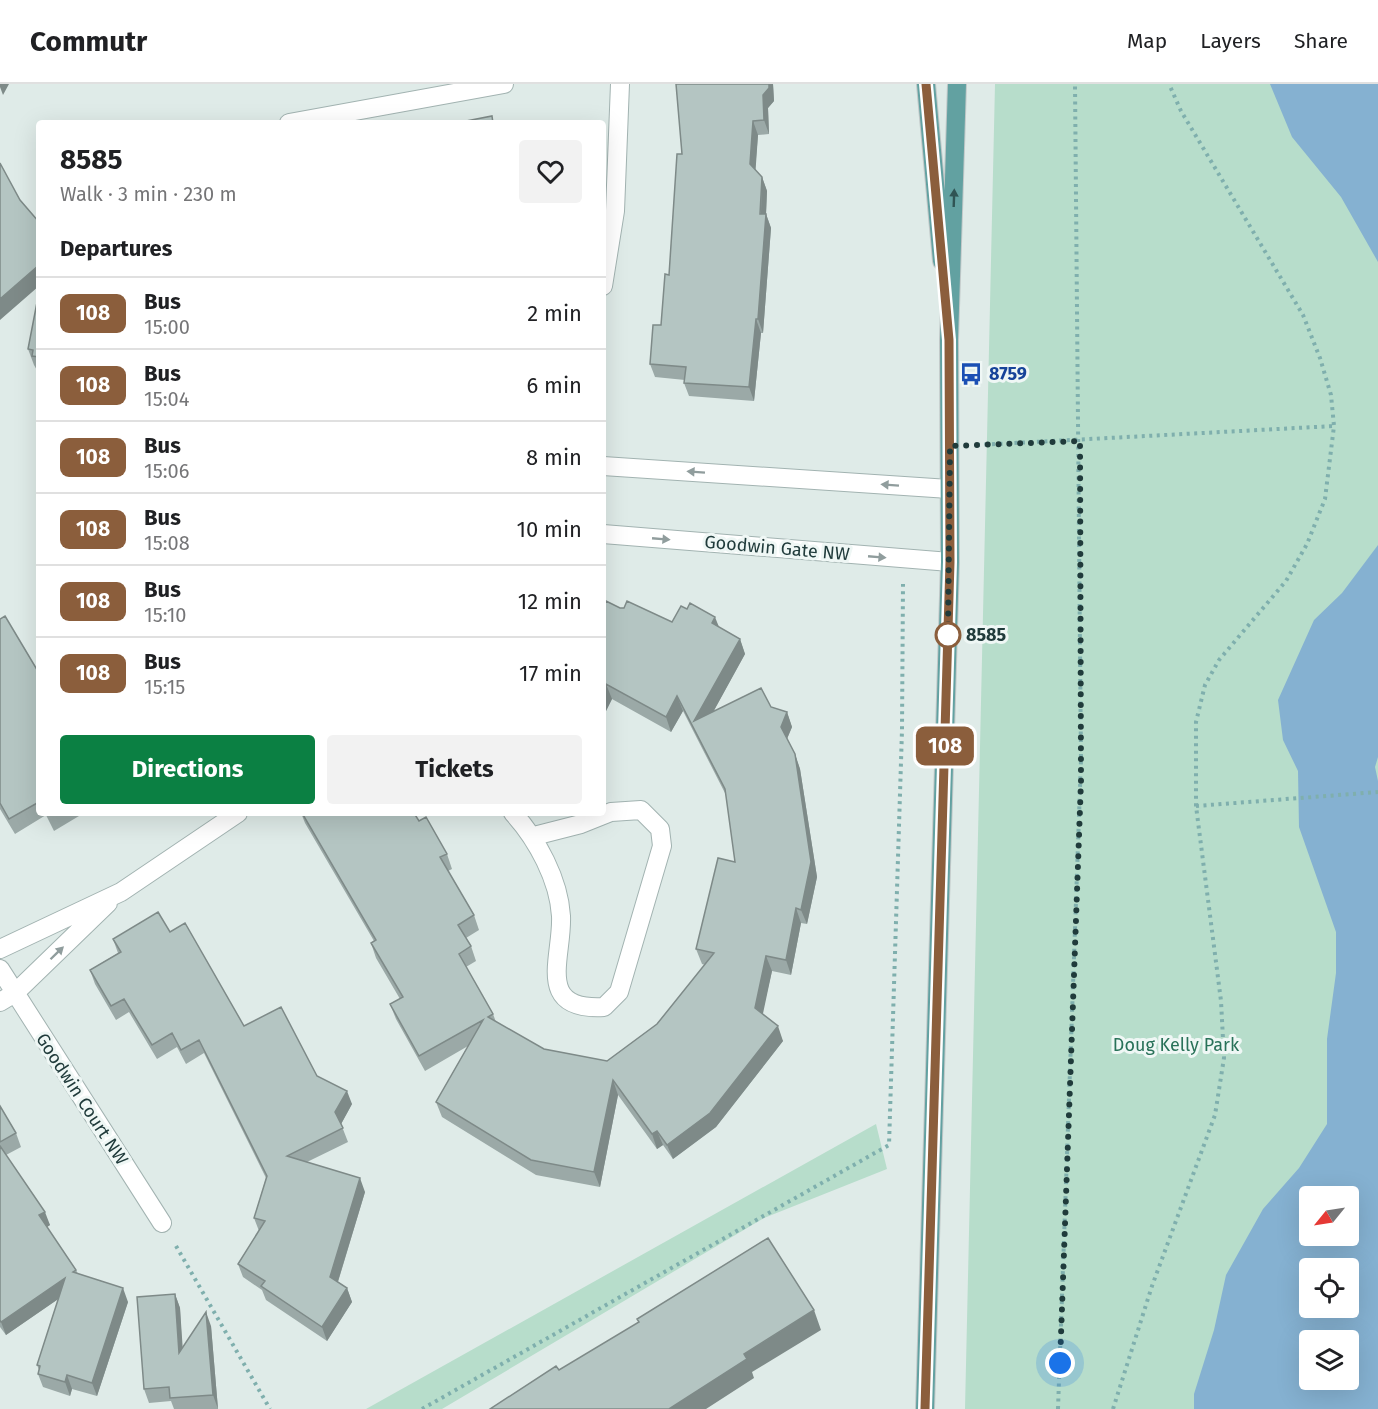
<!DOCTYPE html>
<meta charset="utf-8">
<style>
body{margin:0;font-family:"Fira Sans",sans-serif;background:#f2f2f2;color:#202124;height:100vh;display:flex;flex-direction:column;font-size:22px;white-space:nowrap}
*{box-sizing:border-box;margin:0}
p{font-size:20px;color:#757577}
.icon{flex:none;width:33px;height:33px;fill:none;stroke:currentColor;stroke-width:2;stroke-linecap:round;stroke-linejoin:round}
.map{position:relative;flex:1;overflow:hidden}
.panel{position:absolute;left:36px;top:36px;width:570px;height:696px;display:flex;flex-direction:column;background:#fff;border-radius:6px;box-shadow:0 6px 24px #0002}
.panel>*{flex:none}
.badge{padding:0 12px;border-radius:9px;font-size:21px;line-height:39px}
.needle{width:39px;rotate:240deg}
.buttons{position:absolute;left:1299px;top:1102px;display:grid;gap:12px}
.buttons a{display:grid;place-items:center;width:60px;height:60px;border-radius:6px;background:#fff;box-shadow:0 6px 24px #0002;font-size:30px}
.you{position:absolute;width:30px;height:30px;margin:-15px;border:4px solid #fff;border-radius:50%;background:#1a73e8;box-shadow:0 0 0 9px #1a73e833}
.map>.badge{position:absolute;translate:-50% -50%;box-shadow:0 0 0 3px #fff}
h2{padding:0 24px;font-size:22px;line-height:54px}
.round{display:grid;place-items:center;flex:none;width:63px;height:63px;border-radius:6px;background:#f2f2f2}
.summary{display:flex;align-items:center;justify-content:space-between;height:102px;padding:0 24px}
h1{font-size:28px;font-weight:700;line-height:45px}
.cta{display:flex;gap:12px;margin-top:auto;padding:12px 24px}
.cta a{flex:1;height:69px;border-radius:6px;background:#0b8043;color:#fff;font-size:24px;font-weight:700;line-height:69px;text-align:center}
.cta a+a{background:#f2f2f2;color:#202124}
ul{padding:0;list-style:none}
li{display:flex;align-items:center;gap:18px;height:72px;padding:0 24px;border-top:2px solid #e0e0e0}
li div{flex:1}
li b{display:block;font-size:22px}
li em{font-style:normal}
li .badge{min-width:66px;font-weight:700;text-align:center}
header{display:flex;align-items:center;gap:36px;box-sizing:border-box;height:84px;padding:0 30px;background:#fff;border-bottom:2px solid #e0e0e0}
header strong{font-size:28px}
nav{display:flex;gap:33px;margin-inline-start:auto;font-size:21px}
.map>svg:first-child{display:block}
.green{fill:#b7ddcb;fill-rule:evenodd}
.water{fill:#85b1d1;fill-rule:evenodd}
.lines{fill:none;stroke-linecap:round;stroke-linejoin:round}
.minor-casing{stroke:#a2b3b1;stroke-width:20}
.major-casing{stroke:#c1c8c8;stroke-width:20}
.path{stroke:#7fafad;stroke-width:4;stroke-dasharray:3 4.5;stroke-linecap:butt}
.minor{stroke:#fff;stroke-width:18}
.major{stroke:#62a1a1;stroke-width:18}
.wall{fill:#9ba9a7}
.shaded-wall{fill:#7e8a88}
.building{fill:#b4c5c2;stroke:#7e8a88;stroke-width:1.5}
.oneway{fill:#305454}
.oneway2{fill:#909d9d}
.line-casing{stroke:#fff;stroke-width:14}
.line{stroke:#8b5e3c;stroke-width:9}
.walk{stroke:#203b3b;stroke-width:6;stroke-dasharray:0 10.8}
.stop-dot{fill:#fff;stroke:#8b5e3c;stroke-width:3}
.labels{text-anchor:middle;stroke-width:6;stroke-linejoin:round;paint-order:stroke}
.transit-label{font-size:18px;font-weight:bold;fill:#164399;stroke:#eff7f5;text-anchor:start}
.street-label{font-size:18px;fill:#203b3b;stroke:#eff7f5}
.stop-label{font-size:18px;font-weight:bold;fill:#203b3b;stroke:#eff7f5;text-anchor:start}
.park-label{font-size:18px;fill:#297259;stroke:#eff7f5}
</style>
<header>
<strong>Commutr</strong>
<nav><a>Map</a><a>Layers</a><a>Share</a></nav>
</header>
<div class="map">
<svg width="1378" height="1325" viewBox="0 0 1378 1325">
<rect width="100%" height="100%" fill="#dfebe8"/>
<!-- green -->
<path class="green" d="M995,0H1378V1325H965ZM1310,1113H1348V1152H1310ZM1310,1185H1348V1224H1310ZM1310,1257H1348V1296H1310Z
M876,1040L887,1085L764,1134L442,1325H366Z"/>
<!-- water -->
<path class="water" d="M1270,0H1378V178L1341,113L1292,53Z
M1378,461V673L1375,683L1378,697V1325H1194V1310L1214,1246L1226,1191L1263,1125L1299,1084L1327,1040V955L1336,889V848L1299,743L1298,687L1283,656L1278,616L1314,536L1342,509ZM1310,1113H1348V1152H1310ZM1310,1185H1348V1224H1310ZM1310,1257H1348V1296H1310Z"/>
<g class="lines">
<!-- minor casing -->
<g class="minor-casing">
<path id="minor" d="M289,39L504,0
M603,202L615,127L620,0
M603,382L949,405
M603,450L950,478
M513,729C537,755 559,796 561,832C563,873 534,927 604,923L619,908L662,762L660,745L641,726L611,728L581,740L534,752
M0,865L121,808L238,729
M0,885L162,1139
M0,918L15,909L108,819"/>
</g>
<!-- major casing -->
<g class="major-casing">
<path id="major" d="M926,0L942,177
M925,1325L950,478L949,256L957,0"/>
</g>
<!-- path -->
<path class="path" d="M977,361L1334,342
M1196,722L1378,708
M176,1162L270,1325
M422,1325L889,1061L902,646L903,500
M1058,1325L1081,676L1075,0
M1113,1325L1152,1202L1215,1031L1224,974L1221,917L1196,722V638L1205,601L1219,576L1286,497L1307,460L1325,415L1334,342L1331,311L1320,274L1303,231L1181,27L1169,0"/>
<!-- minor -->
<use href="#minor" class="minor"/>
<!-- major -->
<use href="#major" class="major"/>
</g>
<!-- wall -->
<path class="wall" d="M676,0H773L774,17L768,24L769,50L758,51L755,86L762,93L767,107L766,130L771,144L763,249H761L754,317L689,312L684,299L685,296L655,293L650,280L661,241L669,191L682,70Z
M39,208V288H38L34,281L28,265Z
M603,522L620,524L672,538L719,543L740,555L745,570L713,628L771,623L787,628L792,643L787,655L795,670L800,685L817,793L807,840L801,839L791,891L772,887L762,930L783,957L716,1043L673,1075L663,1061L657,1065L618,1011L600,1103L536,1091L442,1033L436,1018L468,962L425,987L396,935L390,920L400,915L376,874L371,859L374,857L305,739L301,729H414L419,737L447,770L452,785L448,787L474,831L479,846L466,854L471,862L476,877L466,883L493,930L496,938L544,965L607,977L657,940L705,881L702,880L696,865L735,778L726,711L683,627L671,648L612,615L603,633Z
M0,535L39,589V729H84L54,747L46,731L15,750L0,725Z
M170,848L244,942L317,992L352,1020L341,1040L348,1058L307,1078L365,1108L338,1198L347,1204L352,1218L327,1257L266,1216L262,1206L243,1193L238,1180L259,1147L254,1134L266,1094L204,969L186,980L177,963L157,975L129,928L116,936L95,900L90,886L118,869L113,855Z
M0,1022L16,1049L21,1063L6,1071L50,1141L47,1143L76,1186L78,1190L128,1218L97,1312L72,1305L70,1312L43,1303L38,1290L39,1286L37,1281L58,1215L6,1251L0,1243Z
M175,1210L180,1224L182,1264L211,1242L218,1325H174L171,1317L149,1319L144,1305Z"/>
<!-- shaded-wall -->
<path class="shaded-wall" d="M0,0H9L3,11L0,3Z
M769,0H773L774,17L768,24L769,50L764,36L763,11Z
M753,37L758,51L755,94L750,80Z
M762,93L767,107L766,130L771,144L763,249L758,235Z
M39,181V202L0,236V215Z
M756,235L761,249L754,317L749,303Z
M715,533L721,548L712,539Z
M740,555L745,570L700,652L694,637Z
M606,600L612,615L603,633V607Z
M677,612L683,627L671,648L666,633Z
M787,628L792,643L786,657L781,643Z
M795,670L800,685L817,793L807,840L801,826Z
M796,824L801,839L791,891L786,876Z
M766,872L772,887L761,939L755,924Z
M778,942L783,957L716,1043L673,1075L667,1061Z
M613,996L618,1011L600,1103L594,1088Z
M347,1007L352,1020L340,1042L335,1028Z
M657,1047L663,1061L657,1065L652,1050Z
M360,1094L365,1108L335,1207L330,1193Z
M45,1128L50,1141L44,1145L39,1131Z
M65,1194L70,1207L6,1251L1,1238Z
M123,1204L128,1218L97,1312L92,1299Z
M347,1204L352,1218L327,1257L322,1243Z
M175,1210L180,1224L184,1283L179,1269Z
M814,1226L821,1246L752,1288L754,1294L706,1325H669L744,1270Z
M206,1228L211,1242L218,1325L213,1311Z
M67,1291L72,1305L70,1312L65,1298Z"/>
<!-- building -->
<path class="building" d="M676,0H769V4L763,11L764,36L753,37L750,80L762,93L760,130H766L758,235H756L749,303L684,299L686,283L650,280L653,241H661L665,190L669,191L677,70H682Z
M492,32L493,39H456Z
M0,79L20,116L39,138V181L0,215Z
M39,208V273L32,272L33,266L28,265Z
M606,517L620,524H624L627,517L672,538L681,522L687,525L690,519L715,533L712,539L740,555L694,637L761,604L771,623L787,628L781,643L795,670L811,778L801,826L796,824L786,876L766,872L755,924L778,942L710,1029L667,1061L657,1047L652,1050L613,996L594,1088L531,1076L436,1018L483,936L419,972L390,920L403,913L371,859L376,856L302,729H414L419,737L426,733L447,770L440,773L474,831L458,841L471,862L459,870L493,930L488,933L544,965L607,977L657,940L714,869L696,865L718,774L735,778L725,705L677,612L666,633L606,600L603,607V522Z
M5,532L39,589V718L9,735L0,719V535Z
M158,828L170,848L185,839L244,942L281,923L317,992L347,1007L335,1028L343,1044L287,1072L360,1094L330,1193L347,1204L322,1243L261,1202L265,1197L238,1180L265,1137L254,1134L267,1092L199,956L181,966L172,949L152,961L124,915L111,922L90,886L121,868L113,855Z
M0,1022L16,1049L0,1058Z
M0,1062L45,1128L39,1131L76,1186L73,1188L123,1204L92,1299L67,1291L65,1298L38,1290L40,1282L37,1281L65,1194L1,1238L0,1236Z
M768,1154L814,1226L744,1270L747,1275L669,1325H490L556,1282L559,1286L639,1238L637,1235Z
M175,1210L179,1269L206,1228L213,1311L170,1314L169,1303L144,1305L137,1213Z"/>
<!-- one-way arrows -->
<defs><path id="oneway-solid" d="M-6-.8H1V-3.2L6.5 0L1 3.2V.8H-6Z" transform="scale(1.5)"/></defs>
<use class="oneway" href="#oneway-solid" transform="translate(954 114) rotate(-88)"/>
<g class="oneway2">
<use href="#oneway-solid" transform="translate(696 388) rotate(-176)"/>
<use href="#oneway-solid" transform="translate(890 401) rotate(-176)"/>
<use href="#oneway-solid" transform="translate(661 455) rotate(5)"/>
<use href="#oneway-solid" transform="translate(877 473) rotate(5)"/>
<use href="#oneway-solid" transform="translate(57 869) rotate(-44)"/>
</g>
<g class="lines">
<!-- line casing -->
<g class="line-casing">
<path id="line" d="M925,1325L950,478L949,256L926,0"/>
</g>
<!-- line -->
<use href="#line" class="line"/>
<!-- walk -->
<path class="walk" d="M948,551L950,362L1080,357L1081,697L1060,1279"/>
</g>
<!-- icons -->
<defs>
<g id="bus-bare" transform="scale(1.8)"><path d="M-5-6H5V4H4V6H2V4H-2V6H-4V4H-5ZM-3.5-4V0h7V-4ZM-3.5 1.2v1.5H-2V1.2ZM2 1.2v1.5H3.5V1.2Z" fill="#1a4fb4" stroke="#eff7f5" stroke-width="2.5" paint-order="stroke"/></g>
</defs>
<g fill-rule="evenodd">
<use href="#bus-bare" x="971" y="290"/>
</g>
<!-- markers -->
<circle class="stop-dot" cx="948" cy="551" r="12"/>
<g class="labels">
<!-- transit labels -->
<g class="transit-label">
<text x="989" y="296">8759</text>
</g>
<!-- street labels -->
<g class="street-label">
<text transform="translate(777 464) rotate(5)" y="6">Goodwin Gate NW</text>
<text transform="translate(82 1015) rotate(57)" y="6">Goodwin Court NW</text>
</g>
<!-- stop labels -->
<g class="stop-label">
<text x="966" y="557">8585</text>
</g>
<!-- park labels -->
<g class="park-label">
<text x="1176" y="967">Doug Kelly Park</text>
</g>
</g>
</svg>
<div class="buttons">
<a><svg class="needle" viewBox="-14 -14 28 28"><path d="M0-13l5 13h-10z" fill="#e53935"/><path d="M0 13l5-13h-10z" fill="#757577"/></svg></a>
<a><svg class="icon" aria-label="locate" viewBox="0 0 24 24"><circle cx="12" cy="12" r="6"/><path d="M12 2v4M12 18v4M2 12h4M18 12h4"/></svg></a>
<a><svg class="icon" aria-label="layers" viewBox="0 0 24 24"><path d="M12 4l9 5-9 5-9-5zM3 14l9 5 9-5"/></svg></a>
</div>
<div class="you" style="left:1060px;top:1279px"></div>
<b class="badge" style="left:945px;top:662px;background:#8b5e3c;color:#fff">108</b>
<section class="panel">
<div class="summary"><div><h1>8585</h1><p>Walk · 3 min · 230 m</p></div><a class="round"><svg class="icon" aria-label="heart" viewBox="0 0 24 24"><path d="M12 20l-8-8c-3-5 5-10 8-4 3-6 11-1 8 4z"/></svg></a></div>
<h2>Departures</h2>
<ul>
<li><span class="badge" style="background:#8b5e3c;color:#fff">108</span><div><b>Bus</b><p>15:00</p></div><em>2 min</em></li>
<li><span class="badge" style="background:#8b5e3c;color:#fff">108</span><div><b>Bus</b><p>15:04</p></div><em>6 min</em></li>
<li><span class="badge" style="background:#8b5e3c;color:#fff">108</span><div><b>Bus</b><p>15:06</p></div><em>8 min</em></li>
<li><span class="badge" style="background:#8b5e3c;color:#fff">108</span><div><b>Bus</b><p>15:08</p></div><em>10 min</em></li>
<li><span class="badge" style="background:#8b5e3c;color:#fff">108</span><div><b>Bus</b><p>15:10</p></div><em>12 min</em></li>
<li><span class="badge" style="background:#8b5e3c;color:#fff">108</span><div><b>Bus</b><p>15:15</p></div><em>17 min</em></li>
</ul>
<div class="cta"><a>Directions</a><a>Tickets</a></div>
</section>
</div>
